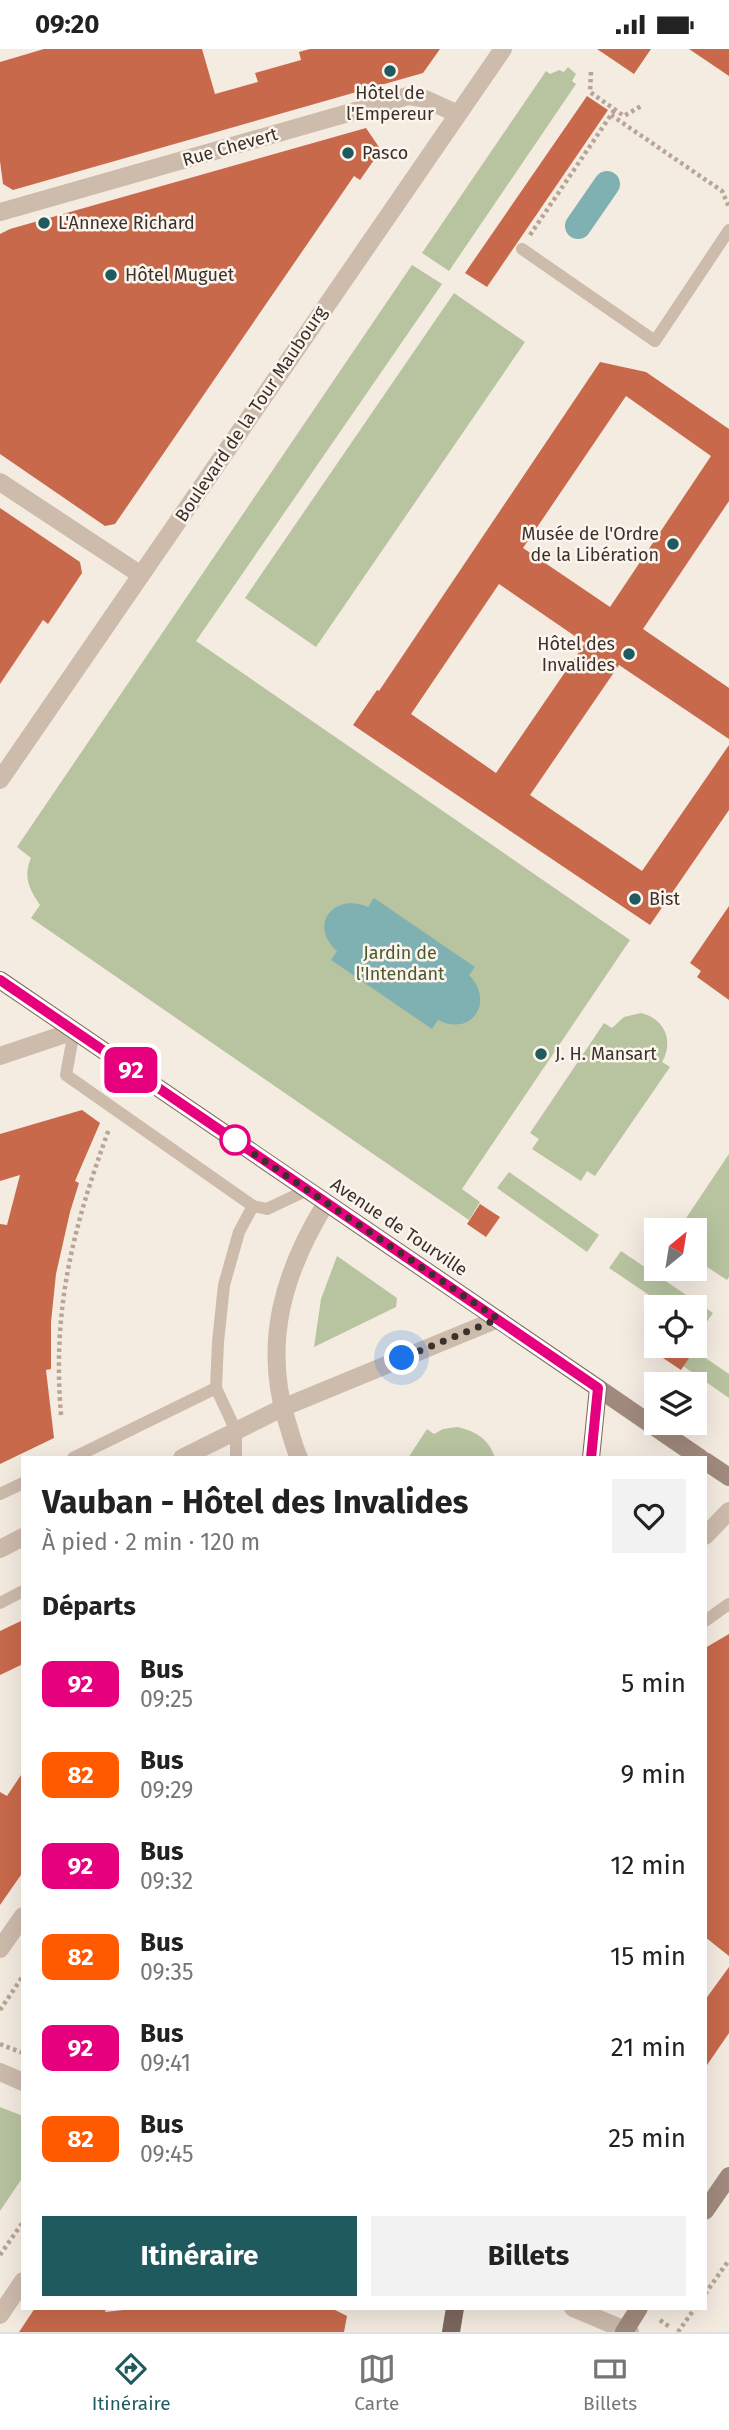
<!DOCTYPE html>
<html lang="fr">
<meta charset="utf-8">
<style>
body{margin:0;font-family:"Fira Sans",sans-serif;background:#f2f2f2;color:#222;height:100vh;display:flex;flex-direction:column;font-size:26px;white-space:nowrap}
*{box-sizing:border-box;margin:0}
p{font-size:23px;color:#767676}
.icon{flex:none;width:38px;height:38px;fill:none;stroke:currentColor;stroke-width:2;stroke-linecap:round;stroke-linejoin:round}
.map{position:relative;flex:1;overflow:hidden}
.sheet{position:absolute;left:21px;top:1407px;width:686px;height:854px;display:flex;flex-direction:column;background:#fff;border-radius:0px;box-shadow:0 7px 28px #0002}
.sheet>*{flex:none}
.badge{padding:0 14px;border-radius:10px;font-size:24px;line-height:46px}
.needle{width:46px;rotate:30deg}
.fabs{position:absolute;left:644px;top:1169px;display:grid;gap:14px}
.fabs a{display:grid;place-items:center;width:63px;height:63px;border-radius:0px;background:#fff;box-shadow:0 7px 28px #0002;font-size:35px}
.you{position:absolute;width:35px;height:35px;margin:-18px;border:5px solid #fff;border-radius:50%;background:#1a73e8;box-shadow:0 0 0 10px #1a73e833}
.map>.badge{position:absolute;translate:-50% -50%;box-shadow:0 0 0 4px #fff}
h2{padding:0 21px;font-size:26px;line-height:63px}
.round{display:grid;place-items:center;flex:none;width:74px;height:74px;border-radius:0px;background:#f2f2f2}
.head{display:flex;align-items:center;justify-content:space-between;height:119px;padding:0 21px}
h1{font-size:33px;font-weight:700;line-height:52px}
.cta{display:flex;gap:14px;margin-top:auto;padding:14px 21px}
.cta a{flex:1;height:80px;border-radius:0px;background:#1f5a5e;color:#fff;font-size:28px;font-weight:700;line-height:80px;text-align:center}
.cta a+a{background:#f2f2f2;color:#222}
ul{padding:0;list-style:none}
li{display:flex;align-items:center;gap:21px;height:91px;padding:0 21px}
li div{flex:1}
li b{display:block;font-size:26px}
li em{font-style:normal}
li .badge{min-width:77px;font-weight:700;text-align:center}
.status{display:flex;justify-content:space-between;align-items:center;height:49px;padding:0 35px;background:#fff;direction:ltr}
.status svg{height:19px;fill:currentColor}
.menu{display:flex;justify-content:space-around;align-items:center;height:98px;border-top:2px solid #e0e0e0;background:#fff;font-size:19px;color:#767676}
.menu a{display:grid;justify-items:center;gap:4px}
.menu .on{color:#1f5a5e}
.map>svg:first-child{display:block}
.green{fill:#b8c4a0}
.water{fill:#7fb0b2}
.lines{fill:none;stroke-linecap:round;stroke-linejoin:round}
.canal{stroke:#7fb0b2;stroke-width:26}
.building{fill:#c8694b;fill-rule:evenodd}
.path{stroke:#b9a596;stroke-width:4.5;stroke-dasharray:3.5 3.5;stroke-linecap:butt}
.service{stroke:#cdbbac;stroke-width:12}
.minor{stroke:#cdbbac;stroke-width:18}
.tertiary{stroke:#cdbbac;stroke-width:18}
.secondary{stroke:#a18a7d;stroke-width:18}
.primary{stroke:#7d675c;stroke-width:18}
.line-casing{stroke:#fff;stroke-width:16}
.line{stroke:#e6007e;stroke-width:10}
.walk{stroke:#3b302b;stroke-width:7;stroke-dasharray:0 12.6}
.poi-dot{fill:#1f5a5e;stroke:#fbf5ee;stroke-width:2.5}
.stop-dot{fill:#fff;stroke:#e6007e;stroke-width:3.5}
.labels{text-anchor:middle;stroke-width:5;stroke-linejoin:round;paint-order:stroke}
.poi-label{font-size:18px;fill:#3b302b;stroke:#fbf5ee;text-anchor:start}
.street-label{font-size:18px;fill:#3b302b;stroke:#fbf5ee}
.park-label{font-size:18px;fill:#4a5a2e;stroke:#fbf5ee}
</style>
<div class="status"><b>09:20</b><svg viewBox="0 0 49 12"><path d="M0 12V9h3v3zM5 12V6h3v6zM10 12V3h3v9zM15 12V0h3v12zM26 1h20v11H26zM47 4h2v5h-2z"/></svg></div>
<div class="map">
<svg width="729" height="2283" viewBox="0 0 729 2283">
<rect width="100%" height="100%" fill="#f4ebe1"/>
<!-- green -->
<path class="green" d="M568,18L576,25L572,32L576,35L449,222L422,204L546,22L550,25L559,21L564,23Z
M412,216L442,235L196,592L630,891L462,1140L480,1153L469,1171L31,869L40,856C29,840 23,827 31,809L17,798Z
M454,244L525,293L316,598L245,549Z
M641,964C665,970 674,992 662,1013L670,1018L595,1127L587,1122L581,1132L532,1100L539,1090L530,1084L604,974L612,979L624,968Z
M729,1105V1228L727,1231L695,1210V1181H678Z
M509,1123L599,1186L587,1203L497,1139Z
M621,1202L713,1264L701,1281L695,1277V1258H667L609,1219Z
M337,1207L397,1249L396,1258L314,1298L321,1250Z
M694,1301L729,1325V1349L683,1317Z
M457,1378C476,1382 489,1390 495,1409H408L427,1380L434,1385L443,1380Z
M0,2058L23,2067V2128L0,2162Z"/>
<!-- water -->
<path class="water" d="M374,849L475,918L469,926C495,953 472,988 438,971L432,980L331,911L337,902C308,877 333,843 368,858Z"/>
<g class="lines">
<!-- canal -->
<path class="canal" d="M578,177L607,135"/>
</g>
<!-- building -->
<path class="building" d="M44,0H202L215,45L258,33L255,24L301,11L299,3L310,0H440L423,24L13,141L3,135L0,112V13Z
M597,0H651L634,25Z
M689,0H729V27Z
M587,47L608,61L487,238L465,224Z
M366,79L381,101L360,131L354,127L115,475L105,477L0,405V185L10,180Z
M600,313L646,323L729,380V452L643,580L729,639V690L619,616L530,746L642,822L729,696V761L650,876L353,676L377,641L379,642ZM626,347L711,407L610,558L523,499ZM499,535L585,594L496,724L411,665Z
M0,459L80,513L82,524L48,575L43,571L0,635Z
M729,857V951L697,928L701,922L690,914Z
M82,1061L100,1074L75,1132L79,1134L70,1163L56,1225L51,1273V1320L46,1321L54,1389L0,1415V1175L7,1176L20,1126L0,1132V1085Z
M480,1155L500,1168L486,1188L467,1175Z
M645,1297H697L681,1321Z
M23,1571V1615L0,1626V1582Z
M729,1585V1907L705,1888V1599Z
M23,1723V1823L0,1856V1743L7,1747Z
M729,1918V1984L705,2019V1951Z
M35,2259H106L105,2263L142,2259H331L347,2267L344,2283H19Z"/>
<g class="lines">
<!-- path -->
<path class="path" d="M591,23L590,43L624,67L641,57
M611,66L722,142L729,158
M530,186L615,60
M61,1366C52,1259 73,1179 109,1080
M0,1961L23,1927
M0,1995L23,2004
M0,2206L23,2173
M705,2245L729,2211
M660,2271L671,2279
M678,2283L695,2259"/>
<!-- service -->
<path class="service" d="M522,200L655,292L729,181
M74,982L66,1026L253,1157L267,1160L307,1141
M73,1409L216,1339
M236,1409V1382L216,1339L218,1293L224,1236L239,1183L253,1157
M0,1445L23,1434
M0,1554L23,1542
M705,1572L729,1555"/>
<!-- minor -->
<path class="minor" d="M0,163L408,47L425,50L458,65
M0,433L141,526
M0,2023L23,2033
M573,2259L630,2283"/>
<!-- tertiary -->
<path class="tertiary" d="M0,731L503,0
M0,1007L74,982
M182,1409L282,1359L498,1270
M299,1409C294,1398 291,1385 287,1373C262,1294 284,1222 326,1154
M705,1487L729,1462
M0,1500L23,1488
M0,1900L23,1867
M0,2266L23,2232"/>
<!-- secondary -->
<path class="secondary" d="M598,1339L700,1409
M705,1412L729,1428
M705,2162L729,2127
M624,2283L639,2259"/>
<!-- primary -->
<path class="primary" d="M0,931L598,1339L591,1409
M451,2283L455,2259"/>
</g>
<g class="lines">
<!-- line casing -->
<g class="line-casing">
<path id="line" d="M0,931L598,1339L591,1409"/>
</g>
<!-- line -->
<use href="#line" class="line"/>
<!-- walk -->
<path class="walk" d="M235,1091L229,1088L498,1270L402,1309"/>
</g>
<!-- markers -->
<g class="poi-dot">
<circle cx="390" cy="22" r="7"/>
<circle cx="348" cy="104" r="7"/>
<circle cx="44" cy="174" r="7"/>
<circle cx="111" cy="226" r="7"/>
<circle cx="673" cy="495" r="7"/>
<circle cx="629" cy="605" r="7"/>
<circle cx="635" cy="850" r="7"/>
<circle cx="541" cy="1005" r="7"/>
</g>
<circle class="stop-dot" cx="235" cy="1091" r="14"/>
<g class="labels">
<!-- poi labels -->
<g class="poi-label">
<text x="390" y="50" text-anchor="middle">Hôtel de<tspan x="390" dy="21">l'Empereur</tspan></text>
<text x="362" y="110">Pasco</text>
<text x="58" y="180">L'Annexe Richard</text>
<text x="125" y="232">Hôtel Muguet</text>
<text x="659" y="491" text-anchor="end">Musée de l'Ordre<tspan x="659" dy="21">de la Libération</tspan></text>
<text x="615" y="601" text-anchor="end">Hôtel des<tspan x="615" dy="21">Invalides</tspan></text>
<text x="649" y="856">Bist</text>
<text x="555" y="1011">J. H. Mansart</text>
</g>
<!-- street labels -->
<g class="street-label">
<text transform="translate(230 98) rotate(-16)" y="6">Rue Chevert</text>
<text transform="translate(251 365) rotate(-56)" y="6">Boulevard de la Tour Maubourg</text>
<text transform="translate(399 1178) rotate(34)" y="6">Avenue de Tourville</text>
</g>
<!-- park labels -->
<g class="park-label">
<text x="400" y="910">Jardin de<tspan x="400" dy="21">l'Intendant</tspan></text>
</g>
</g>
</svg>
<div class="fabs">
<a><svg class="needle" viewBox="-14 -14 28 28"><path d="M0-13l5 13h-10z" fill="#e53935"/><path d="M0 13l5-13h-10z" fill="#767676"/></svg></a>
<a><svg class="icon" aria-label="locate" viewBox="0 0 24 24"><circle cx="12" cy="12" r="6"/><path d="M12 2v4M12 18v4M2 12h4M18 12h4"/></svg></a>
<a><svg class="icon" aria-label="layers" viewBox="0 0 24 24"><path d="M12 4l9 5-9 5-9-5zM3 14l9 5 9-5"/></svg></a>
</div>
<div class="you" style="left:402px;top:1309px"></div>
<b class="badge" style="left:131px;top:1021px;background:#e6007e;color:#fff">92</b>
<section class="sheet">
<div class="head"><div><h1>Vauban - Hôtel des Invalides</h1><p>À pied · 2 min · 120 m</p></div><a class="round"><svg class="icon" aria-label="heart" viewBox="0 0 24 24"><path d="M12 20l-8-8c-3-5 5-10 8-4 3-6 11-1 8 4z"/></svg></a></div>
<h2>Départs</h2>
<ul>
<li><span class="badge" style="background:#e6007e;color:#fff">92</span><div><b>Bus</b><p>09:25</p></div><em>5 min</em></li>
<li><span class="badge" style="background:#ff5a00;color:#fff">82</span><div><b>Bus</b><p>09:29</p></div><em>9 min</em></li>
<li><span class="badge" style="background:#e6007e;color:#fff">92</span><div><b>Bus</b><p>09:32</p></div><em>12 min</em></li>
<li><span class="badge" style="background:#ff5a00;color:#fff">82</span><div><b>Bus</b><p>09:35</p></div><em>15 min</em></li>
<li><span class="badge" style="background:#e6007e;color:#fff">92</span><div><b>Bus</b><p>09:41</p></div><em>21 min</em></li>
<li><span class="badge" style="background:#ff5a00;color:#fff">82</span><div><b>Bus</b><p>09:45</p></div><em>25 min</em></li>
</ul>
<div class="cta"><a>Itinéraire</a><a>Billets</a></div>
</section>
</div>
<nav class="menu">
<a class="on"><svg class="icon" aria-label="directions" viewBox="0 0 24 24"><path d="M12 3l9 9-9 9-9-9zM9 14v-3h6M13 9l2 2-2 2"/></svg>Itinéraire</a>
<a><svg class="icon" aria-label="map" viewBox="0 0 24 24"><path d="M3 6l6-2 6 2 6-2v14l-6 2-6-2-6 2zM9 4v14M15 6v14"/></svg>Carte</a>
<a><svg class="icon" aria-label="tickets" viewBox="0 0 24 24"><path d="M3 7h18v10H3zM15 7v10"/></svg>Billets</a>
</nav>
